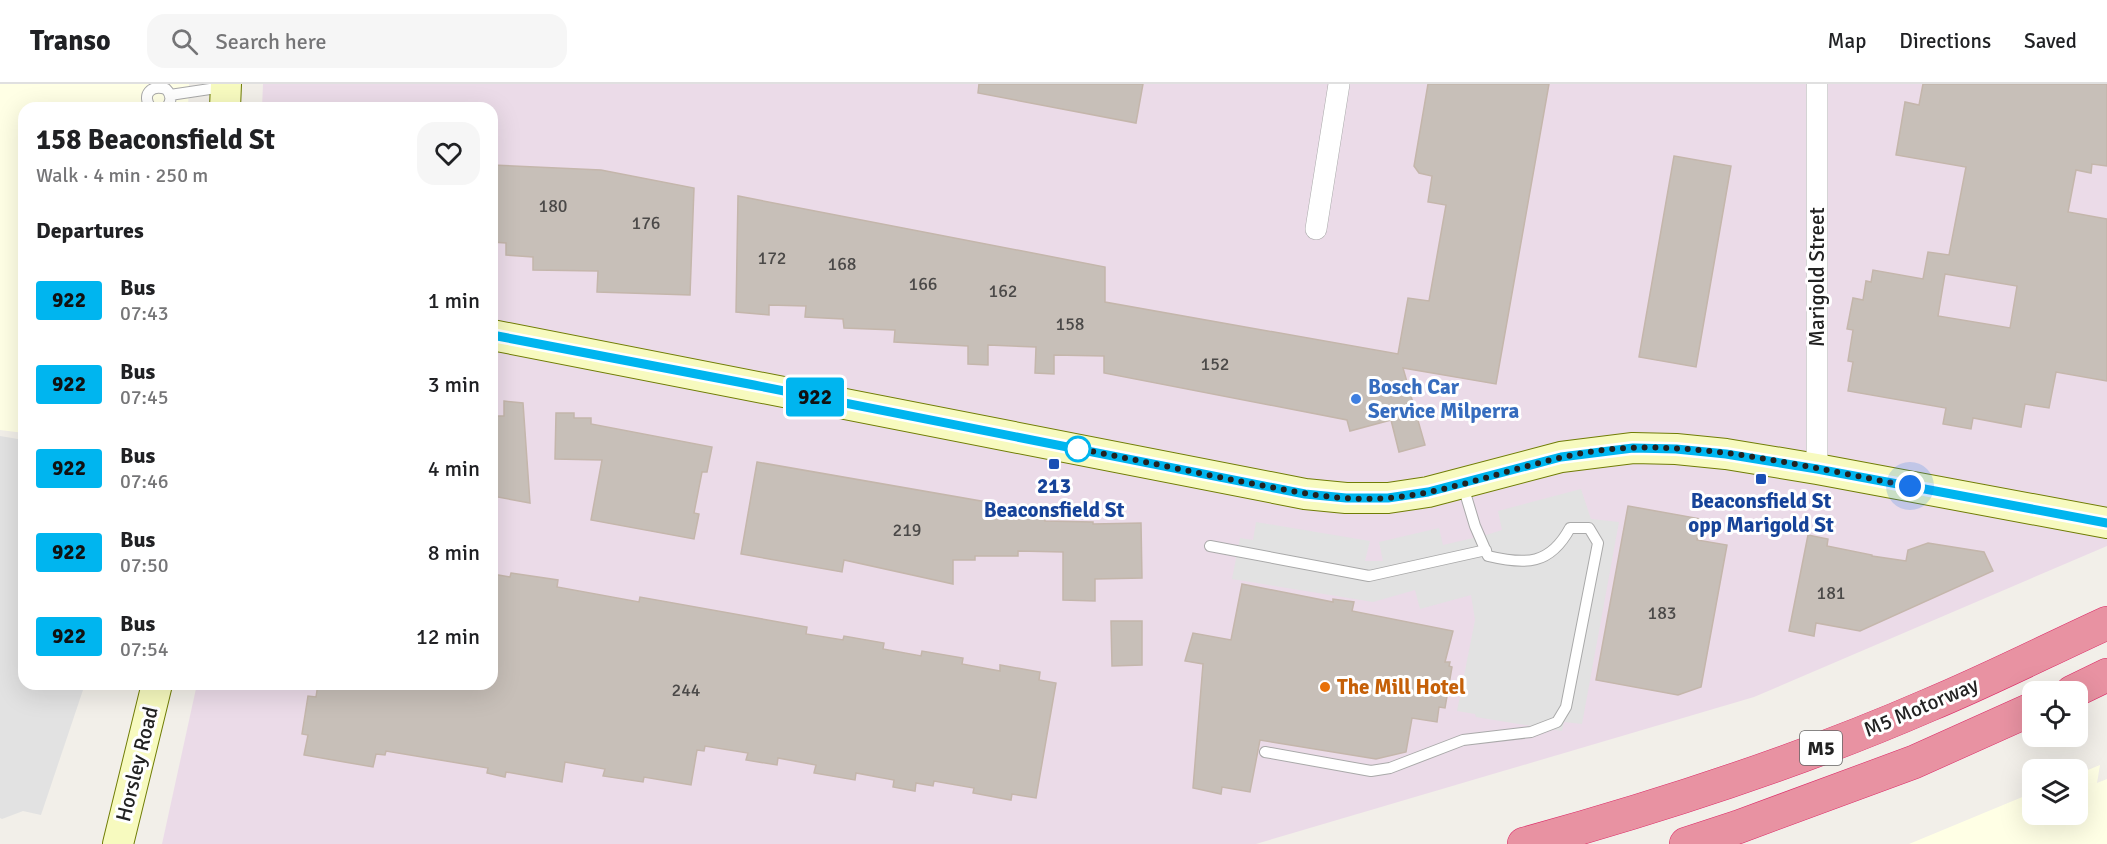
<!DOCTYPE html>
<meta charset="utf-8">
<style>
body{margin:0;font-family:Signika,sans-serif;background:#f6f6f6;color:#202124;height:100vh;display:flex;flex-direction:column;font-size:22px;white-space:nowrap}
*{box-sizing:border-box;margin:0}
p{font-size:20px;color:#757577}
.icon{flex:none;width:33px;height:33px;fill:none;stroke:currentColor;stroke-width:2;stroke-linecap:round;stroke-linejoin:round}
.map{position:relative;flex:1;overflow:hidden}
.sheet{position:absolute;left:18px;top:18px;width:480px;height:588px;display:flex;flex-direction:column;background:#fff;border-radius:18px;box-shadow:0 6px 24px #0002}
.sheet>*{flex:none}
.badge{padding:0 12px;border-radius:4px;font-size:21px;line-height:39px}
.buttons{position:absolute;left:2022px;top:597px;display:grid;gap:12px}
.buttons a{display:grid;place-items:center;width:66px;height:66px;border-radius:12px;background:#fff;box-shadow:0 6px 24px #0002;font-size:30px}
.you{position:absolute;width:30px;height:30px;margin:-15px;border:4px solid #fff;border-radius:50%;background:#1a73e8;box-shadow:0 0 0 9px #1a73e833}
.map>.badge{position:absolute;translate:-50% -50%;box-shadow:0 0 0 3px #fff}
h2{padding:0 18px;font-size:22px;line-height:54px}
.round{display:grid;place-items:center;flex:none;width:63px;height:63px;border-radius:18px;background:#f6f6f6}
.headline{display:flex;align-items:center;justify-content:space-between;height:102px;padding:0 18px}
h1{font-size:28px;font-weight:800;line-height:45px}
ul{padding:0;list-style:none}
li{display:flex;align-items:center;gap:18px;height:84px;padding:0 18px}
li div{flex:1}
li b{display:block;font-size:22px}
li em{font-style:normal}
li .badge{min-width:66px;font-weight:700;text-align:center}
header{display:flex;align-items:center;gap:36px;box-sizing:border-box;height:84px;padding:0 30px;background:#fff;border-bottom:2px solid #e0e0e0}
header strong{font-size:28px}
nav{display:flex;gap:33px;margin-inline-start:auto;font-size:21px}
.search{width:420px;height:54px;background:#f6f6f6;display:flex;align-items:center;gap:15px;box-sizing:border-box;padding:0 21px;border-radius:18px;color:#757577;font-size:22px}
.map>svg:first-child{display:block}
.industrial{fill:#ebdbe8}
.education{fill:#ffffe5}
.parking{fill:#e2e2e2}
.building{fill:#c7bfb8;stroke:#c4b6ab;stroke-width:1.5;fill-rule:evenodd}
.lines{fill:none;stroke-linecap:round;stroke-linejoin:round}
.lane-casing{stroke:#a9a9a9;stroke-width:12}
.street-casing{stroke:#a9a9a9;stroke-width:22}
.secondary-casing{stroke:#707d05;stroke-width:32}
.highway-casing{stroke:#dc2a67;stroke-width:34}
.lane{stroke:#fff;stroke-width:10}
.street{stroke:#fff;stroke-width:21}
.secondary{stroke:#f7fabf;stroke-width:30}
.highway{stroke:#e892a2;stroke-width:33}
.line-casing{stroke:#fff;stroke-width:14}
.line{stroke:#00b5ef;stroke-width:9}
.walk{stroke:#222;stroke-width:6;stroke-dasharray:0 10.8}
.shop-dot{fill:#3f7fe0;stroke:#fff;stroke-width:2}
.stop-dot{fill:#fff;stroke:#00b5ef;stroke-width:3}
.transit-dot{fill:#1a4fb4;stroke:#fff;stroke-width:2}
.food-dot{fill:#e8710a;stroke:#fff;stroke-width:2}
.labels{text-anchor:middle;stroke-width:6;stroke-linejoin:round;paint-order:stroke}
.number-label{font-size:18px;fill:#4b4948}
.shield{fill:#fff;stroke:#646464;stroke-width:1.5}
.shield-label{font-size:20px;font-weight:bold;fill:#222}
.street-label{font-size:21px;fill:#222;stroke:#fff}
.shop-label{font-size:21px;font-weight:bold;fill:#366cbe;stroke:#fff;text-anchor:start}
.transit-label{font-size:21px;font-weight:bold;fill:#164399;stroke:#fff}
.food-label{font-size:21px;font-weight:bold;fill:#c56008;stroke:#fff;text-anchor:start}
</style>
<header>
<strong>Transo</strong>
<div class="search"><svg class="icon" aria-label="search" viewBox="0 0 24 24"><circle cx="10" cy="10" r="6"/><path d="M15 15l6 6"/></svg>Search here</div>
<nav><a>Map</a><a>Directions</a><a>Saved</a></nav>
</header>
<div class="map">
<svg width="2107" height="760" viewBox="0 0 2107 760">
<rect width="100%" height="100%" fill="#f2efe9"/>
<!-- industrial -->
<path class="industrial" d="M263,0H2107V462L1754,613L1256,760H162L197,600H492V24H262Z"/>
<!-- education -->
<path class="education" d="M0,0H189L188,24H24V349L0,346Z
M2100,681L2097,699L2107,695V760H1909L2032,709V730H2078V690Z"/>
<!-- parking -->
<path class="parking" d="M0,352L24,356V600H85L41,731L23,727L2,735L0,734Z
M1581,405L1591,435L1619,438L1582,640L1564,638L1562,647L1476,633L1475,630L1457,627L1475,536L1471,511L1420,525L1415,506L1373,518L1232,495L1240,454L1253,456L1256,438L1370,457L1365,477H1383L1379,458L1439,444L1443,461L1486,451L1502,446L1498,427Z"/>
<!-- building -->
<path class="building" d="M979,0H1143L1136,39L978,9Z
M1428,0H1549L1496,300L1403,284L1425,361L1399,368L1391,336L1350,347L1347,336L1104,289V272L1054,271V290L1035,289L1036,263L988,261V281L968,280V262L894,258L895,246L844,244L843,235L805,233L806,222L769,221V231L736,228L738,112L1105,183V218L1398,270L1408,214L1429,217L1446,121L1428,118L1432,92L1419,89L1414,82Z
M1923,0H2107V82L2092,80L2091,89L2076,86L2068,128L2107,135V297L2056,288L2049,324L2025,320L2021,343L1973,334L1971,345L1943,340L1946,324L1848,307L1853,278L1848,277L1853,246L1847,245L1853,214L1863,216L1866,197L1871,198L1873,186L1923,195L1928,168L1949,171L1966,83L1896,71L1905,18L1919,21ZM1945,190L2017,202L2010,244L1938,232Z
M1674,72L1731,82L1696,283L1639,273Z
M492,81L601,86L694,104L690,211L597,208L598,187L533,186V173L506,171V159L492,158Z
M504,317L523,319L530,419L492,412V332H504Z
M556,329H574V334H591V340L712,363L707,388H702L694,429L699,430L694,455L591,436L602,376L555,375Z
M757,378L998,420V421H1045V437L1093,438V440L1141,439L1142,494L1095,495V517L1063,516V468L1018,467V472H975V476H953V500L844,476L842,488L741,470Z
M1628,422L1701,435L1697,456L1727,461L1701,603L1678,611L1596,596Z
M1808,451L1828,455L1827,462L1872,471V472L1906,477L1908,466L1928,459L1984,468L1993,487L1860,547L1816,539L1814,552L1789,547Z
M511,489L558,496L557,503L639,518L640,513L807,543L806,550L843,556L844,552L884,559L883,565L921,572L922,567L963,574L962,580L1000,587V581L1040,588L1039,596L1056,599L1036,714L1012,710L1011,716L973,709L974,704L934,697L933,702L916,699L915,707L893,703L894,696L856,689L855,696L814,689L816,681L778,674L777,681L746,676L748,669L705,662L704,667L697,666L691,701L644,693L643,698L603,692L605,685L565,678L562,698L506,688L505,693L487,689L488,684L386,667L385,671L376,670L373,683L304,671L308,651L302,650L308,612L316,613L318,600H492V490L510,493Z
M1242,500L1333,518V515L1354,518L1352,527L1453,547L1445,578H1450L1449,582L1452,583L1445,624L1439,623L1437,638L1412,634L1406,668L1376,675L1260,656L1250,708L1222,703L1221,710L1193,704L1203,580L1185,577L1193,549L1231,556Z
M1111,537H1142V581L1112,582Z"/>
<g class="lines">
<!-- lane casing -->
<g class="lane-casing">
<path id="lane" d="M170,11L223,3
M151,24C141,11 151,0 166,5C172,11 172,18 166,24
M1210,462L1369,492L1486,466
M1265,668L1371,687L1390,684L1463,656L1531,648L1557,638L1566,623L1598,459L1589,444H1570C1550,481 1526,481 1488,472L1475,442L1463,402"/>
</g>
<!-- street casing -->
<g class="street-casing">
<path id="street" d="M1817,0V385
M1316,145L1339,0"/>
</g>
<!-- secondary casing -->
<g class="secondary-casing">
<path id="secondary" d="M225,24L226,0
M492,251L1305,410L1346,414H1388L1428,408L1561,373L1633,364L1676,365L1726,370L1817,385L2107,439
M118,760L157,600"/>
</g>
<!-- highway casing -->
<g class="highway-casing">
<path id="highway" d="M2072,608L2107,591
M1524,760C1662,722 1798,678 1929,621C1989,596 2048,566 2107,539
M1686,760L1738,743L1914,678L2032,625"/>
</g>
<!-- lane -->
<use href="#lane" class="lane"/>
<!-- street -->
<use href="#street" class="street"/>
<!-- secondary -->
<use href="#secondary" class="secondary"/>
<!-- highway -->
<use href="#highway" class="highway"/>
</g>
<g class="lines">
<!-- line casing -->
<g class="line-casing">
<path id="line" d="M492,251L754,301L1305,410L1346,414H1388L1428,408L1561,373L1633,364L1676,365L1726,370L1817,385L2107,439"/>
</g>
<!-- line -->
<use href="#line" class="line"/>
<!-- walk -->
<path class="walk" d="M1078,365L1075,364C1132,375 1188,387 1244,398C1292,407 1339,418 1388,414C1459,408 1525,377 1596,367C1695,353 1812,385 1910,402"/>
</g>
<!-- markers -->
<circle class="shop-dot" cx="1356" cy="315" r="6"/>
<circle class="stop-dot" cx="1078" cy="365" r="12"/>
<g class="transit-dot">
<rect x="1048" y="374" width="12" height="12" rx="3"/>
<rect x="1755" y="389" width="12" height="12" rx="3"/>
</g>
<circle class="food-dot" cx="1325" cy="603" r="6"/>
<g class="labels">
<!-- number labels -->
<g class="number-label">
<text x="553" y="128">180</text>
<text x="646" y="145">176</text>
<text x="772" y="180">172</text>
<text x="842" y="186">168</text>
<text x="923" y="206">166</text>
<text x="1003" y="213">162</text>
<text x="1070" y="246">158</text>
<text x="1215" y="286">152</text>
<text x="907" y="452">219</text>
<text x="1831" y="515">181</text>
<text x="1662" y="535">183</text>
<text x="686" y="612">244</text>
</g>
<!-- shield labels -->
<rect class="shield" x="1800" y="647" width="42" height="34" rx="4.5"/>
<g class="shield-label">
<text x="1821" y="671">M5</text>
</g>
<!-- street labels -->
<g class="street-label">
<text transform="translate(1817 193) rotate(-90)" y="7">Marigold Street</text>
<text transform="translate(1921 623) rotate(-23)" y="7">M5 Motorway</text>
<text transform="translate(137 680) rotate(-76)" y="7">Horsley Road</text>
</g>
<!-- shop labels -->
<g class="shop-label">
<text x="1368" y="310">Bosch Car<tspan x="1368" dy="24">Service Milperra</tspan></text>
</g>
<!-- transit labels -->
<g class="transit-label">
<text x="1054" y="409">213<tspan x="1054" dy="24">Beaconsfield St</tspan></text>
<text x="1761" y="424">Beaconsfield St<tspan x="1761" dy="24">opp Marigold St</tspan></text>
</g>
<!-- food labels -->
<g class="food-label">
<text x="1337" y="610">The Mill Hotel</text>
</g>
</g>
</svg>
<div class="buttons">
<a><svg class="icon" aria-label="locate" viewBox="0 0 24 24"><circle cx="12" cy="12" r="6"/><path d="M12 2v4M12 18v4M2 12h4M18 12h4"/></svg></a>
<a><svg class="icon" aria-label="layers" viewBox="0 0 24 24"><path d="M12 4l9 5-9 5-9-5zM3 14l9 5 9-5"/></svg></a>
</div>
<div class="you" style="left:1910px;top:402px"></div>
<b class="badge" style="left:815px;top:313px;background:#00b5ef;color:#111">922</b>
<section class="sheet">
<div class="headline"><div><h1>158 Beaconsfield St</h1><p>Walk · 4 min · 250 m</p></div><a class="round"><svg class="icon" aria-label="heart" viewBox="0 0 24 24"><path d="M12 20l-8-8c-3-5 5-10 8-4 3-6 11-1 8 4z"/></svg></a></div>
<h2>Departures</h2>
<ul>
<li><span class="badge" style="background:#00b5ef;color:#111">922</span><div><b>Bus</b><p>07:43</p></div><em>1 min</em></li>
<li><span class="badge" style="background:#00b5ef;color:#111">922</span><div><b>Bus</b><p>07:45</p></div><em>3 min</em></li>
<li><span class="badge" style="background:#00b5ef;color:#111">922</span><div><b>Bus</b><p>07:46</p></div><em>4 min</em></li>
<li><span class="badge" style="background:#00b5ef;color:#111">922</span><div><b>Bus</b><p>07:50</p></div><em>8 min</em></li>
<li><span class="badge" style="background:#00b5ef;color:#111">922</span><div><b>Bus</b><p>07:54</p></div><em>12 min</em></li>
</ul>
</section>
</div>
